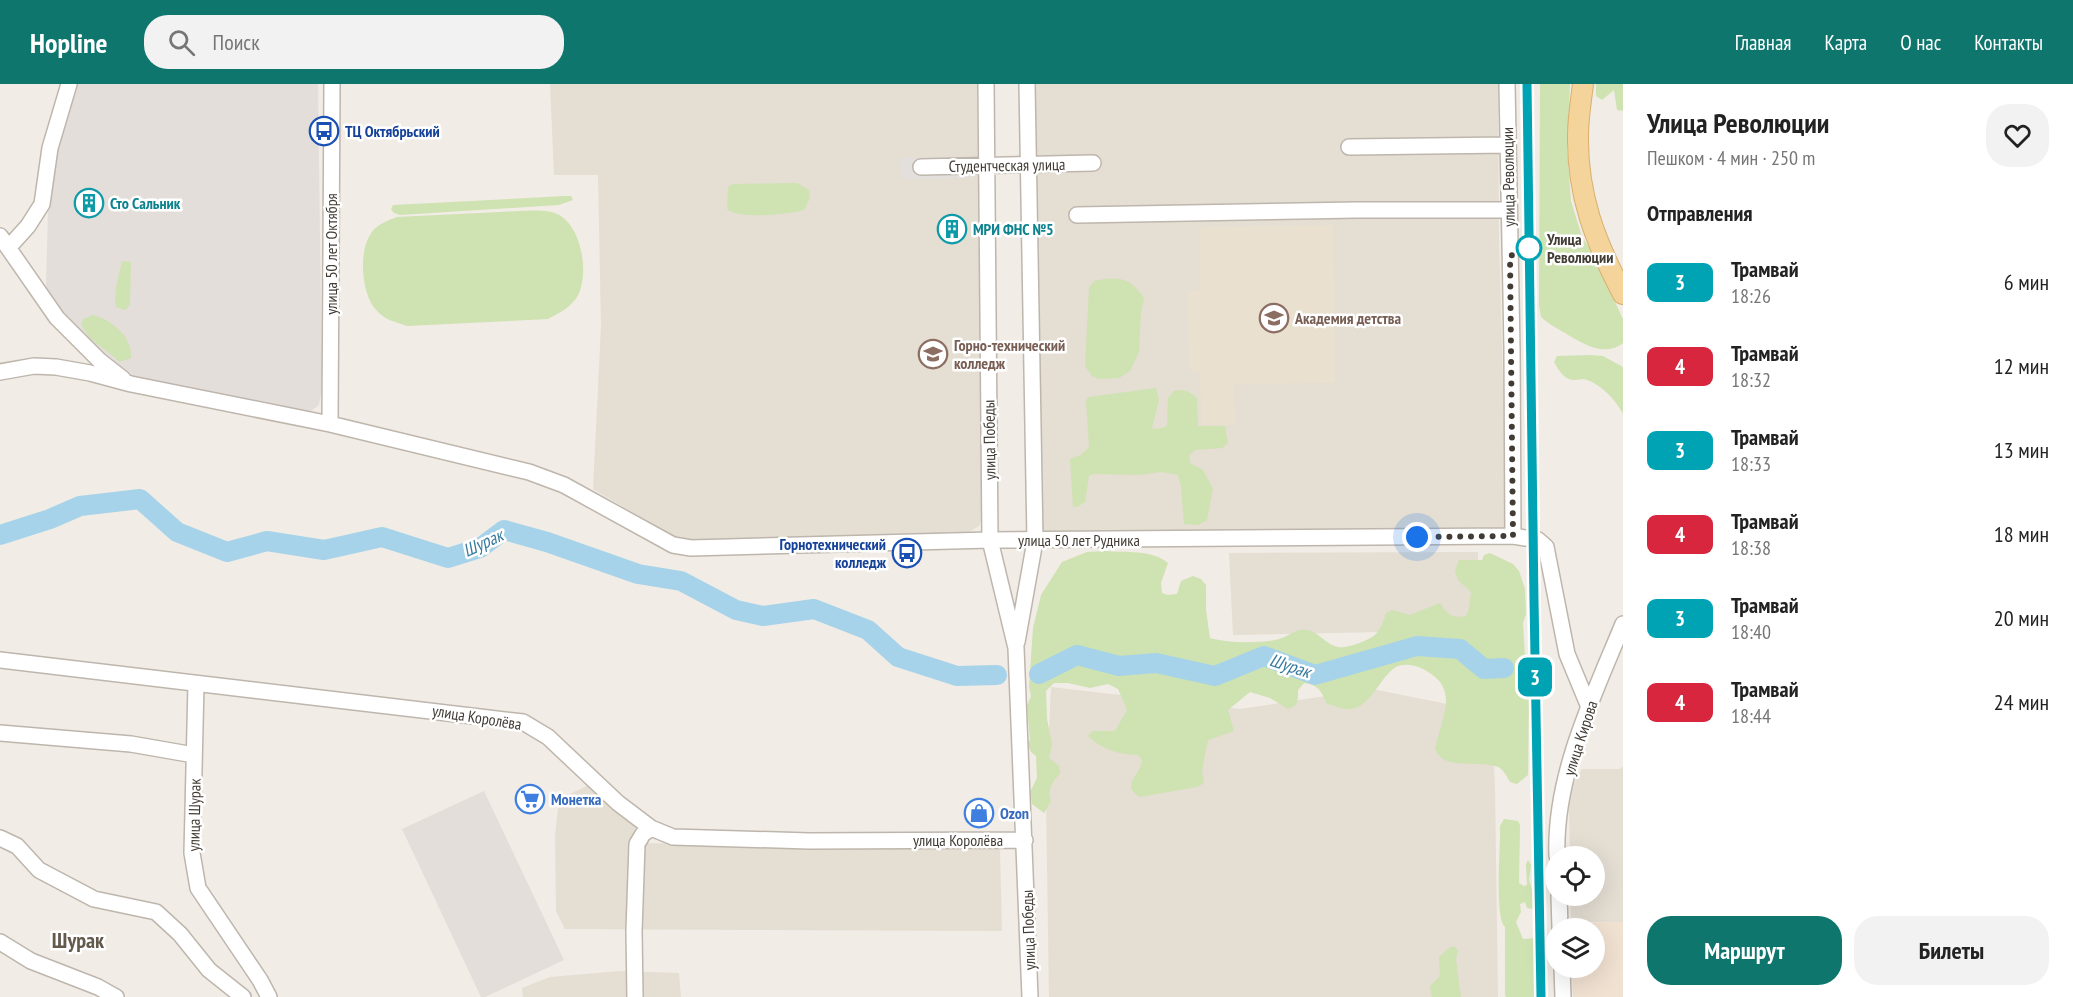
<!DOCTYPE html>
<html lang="ru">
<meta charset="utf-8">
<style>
body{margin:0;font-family:"PT Sans Narrow",sans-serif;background:#f2f2f2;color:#222;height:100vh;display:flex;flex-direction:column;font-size:22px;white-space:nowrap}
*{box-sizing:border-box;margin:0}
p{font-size:20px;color:#767676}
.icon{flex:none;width:33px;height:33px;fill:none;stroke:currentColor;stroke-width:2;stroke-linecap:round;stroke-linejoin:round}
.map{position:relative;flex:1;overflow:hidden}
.drawer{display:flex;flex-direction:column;background:#fff;width:450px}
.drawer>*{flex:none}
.badge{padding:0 12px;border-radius:9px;font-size:21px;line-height:39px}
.tools{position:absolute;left:1545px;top:762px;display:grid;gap:12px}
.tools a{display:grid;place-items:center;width:60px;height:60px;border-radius:50%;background:#fff;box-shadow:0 6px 24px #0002;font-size:30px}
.you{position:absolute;width:30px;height:30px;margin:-15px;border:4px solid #fff;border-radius:50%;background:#1a73e8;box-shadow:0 0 0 9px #1a73e833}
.map>.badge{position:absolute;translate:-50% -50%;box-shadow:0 0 0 3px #fff}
h2{padding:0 24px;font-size:22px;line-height:54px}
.round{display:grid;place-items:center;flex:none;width:63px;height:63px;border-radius:24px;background:#f2f2f2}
.summary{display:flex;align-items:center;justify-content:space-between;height:102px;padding:0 24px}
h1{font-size:28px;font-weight:700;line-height:45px}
.primary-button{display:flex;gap:12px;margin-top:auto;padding:12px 24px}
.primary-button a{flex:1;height:69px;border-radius:24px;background:#0f766e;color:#fff;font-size:24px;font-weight:700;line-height:69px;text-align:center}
.primary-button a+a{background:#f2f2f2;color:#222}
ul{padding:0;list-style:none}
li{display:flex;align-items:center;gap:18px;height:84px;padding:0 24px}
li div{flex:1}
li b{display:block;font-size:22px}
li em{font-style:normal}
li .badge{min-width:66px;font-weight:700;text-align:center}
header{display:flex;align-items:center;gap:36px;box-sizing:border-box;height:84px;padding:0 30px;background:#0f766e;color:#fff}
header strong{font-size:28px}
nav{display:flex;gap:33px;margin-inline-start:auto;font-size:21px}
.search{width:420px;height:54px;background:#f2f2f2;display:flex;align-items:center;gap:15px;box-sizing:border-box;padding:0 21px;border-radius:24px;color:#767676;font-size:22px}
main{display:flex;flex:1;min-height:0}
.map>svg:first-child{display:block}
.residential{fill:#e4ded3}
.commercial{fill:#f1e1d1}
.industrial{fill:#e3deda}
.education{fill:#e9e0d0}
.green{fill:#cfe2b1}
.parking{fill:#e2dfdd}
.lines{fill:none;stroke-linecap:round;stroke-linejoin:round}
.river{stroke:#a6d3e9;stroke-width:20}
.minor-casing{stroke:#beb6ac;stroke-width:18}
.major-casing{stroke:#d8af6c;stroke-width:22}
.minor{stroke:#fff;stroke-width:15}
.major{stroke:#f4d49a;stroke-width:20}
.tram{stroke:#949494;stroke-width:1.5}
.line-casing{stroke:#fff;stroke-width:14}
.line{stroke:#00a3b4;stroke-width:9}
.walk{stroke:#423c35;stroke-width:6;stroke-dasharray:0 10.8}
.stop-dot{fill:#fff;stroke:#00a3b4;stroke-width:3}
.labels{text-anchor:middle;stroke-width:5;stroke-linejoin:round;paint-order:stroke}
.transit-label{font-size:16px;font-weight:bold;fill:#164399;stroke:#fff;text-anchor:start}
.street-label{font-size:16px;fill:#423c35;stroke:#fff}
.culture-label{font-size:16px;font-weight:bold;fill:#0d838f;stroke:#fff;text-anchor:start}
.stop-label{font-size:16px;font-weight:bold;fill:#423c35;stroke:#fff;text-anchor:start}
.education-label{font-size:16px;font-weight:bold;fill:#785e54;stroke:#fff;text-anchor:start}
.shop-label{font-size:16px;font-weight:bold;fill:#366cbe;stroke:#fff;text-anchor:start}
.water-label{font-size:18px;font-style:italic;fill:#377a9d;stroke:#fff}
.district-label{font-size:22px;font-weight:bold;fill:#64594d;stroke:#fff}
</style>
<header>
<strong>Hopline</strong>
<div class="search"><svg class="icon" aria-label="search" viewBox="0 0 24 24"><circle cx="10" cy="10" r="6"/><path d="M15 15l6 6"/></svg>Поиск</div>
<nav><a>Главная</a><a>Карта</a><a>О нас</a><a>Контакты</a></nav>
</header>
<main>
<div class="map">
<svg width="1623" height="913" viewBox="0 0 1623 913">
<rect width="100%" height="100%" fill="#f1ece5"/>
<!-- residential -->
<path class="residential" d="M550,0H977L982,435L979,442L967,449L696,459L678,455L593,405L601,242L598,91H554Z
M1034,0H1498L1499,158L1507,444L1040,452Z
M1478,468V546L1233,551L1229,469Z
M1051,603L1240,625L1372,605L1492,629L1495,707L1498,913H1049L1046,716Z
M1623,682V838H1571L1570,812H1594V772H1570L1569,720L1572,702L1582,685H1620Z
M591,700L635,742L634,759L1000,764L1002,847L565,845L556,827L555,752L559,715Z
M621,887L679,889L681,913H523L522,904L550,893Z"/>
<!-- commercial -->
<path class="commercial" d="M1623,838V913H1573L1572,884H1594V844H1571V839Z"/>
<!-- industrial -->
<path class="industrial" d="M73,0H318L322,304L319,321L311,327H296L135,293L96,265L57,223L46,203L49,88Z
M484,707L564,876L485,913H481L402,745Z"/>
<!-- education -->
<path class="education" d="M1333,141L1335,299L1234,300L1235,341H1201L1200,289L1189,285L1188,207L1200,206V143Z"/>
<!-- green -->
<path class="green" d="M1540,0H1570L1567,64L1571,117L1582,153L1591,166L1623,235V259C1604,274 1582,259 1565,249C1557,244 1548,240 1541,233L1539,222Z
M1596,0H1623V27L1617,26L1614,6L1602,16L1596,12Z
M797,99L809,106L810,114L804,126C789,130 739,136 727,125L728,103L733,100Z
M565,112H571L573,116L559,121L400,131L394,129L391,125L393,121Z
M520,127C532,127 547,125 557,130C582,141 590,191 577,213C570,224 559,229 548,235L407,242C396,238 385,236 377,227C362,212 358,170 370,151C375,141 387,137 397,133Z
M122,177L131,178L130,221L125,226L116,223C113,207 119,193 122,177Z
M1105,195C1127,194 1131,197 1144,214L1141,229L1139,268L1130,287L1119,294L1099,295L1092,292L1085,282L1089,203L1094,197Z
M93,231C112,236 133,253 131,274L120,278L90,254L81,241L83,235Z
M1591,271L1603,272L1623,283V330C1616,316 1600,299 1584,295C1582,295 1576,296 1574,296C1564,296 1558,285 1554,278L1557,272Z
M1156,304L1159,316L1152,344L1158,345L1167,342L1168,314L1174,307C1184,305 1189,307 1197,314L1198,342H1225L1228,359L1222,364L1195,366L1189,372L1190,379L1203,386L1213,405L1207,436L1198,441L1184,440L1181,403L1178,391L1162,388L1138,391L1093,390L1089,392L1085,418L1077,423H1073L1070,375L1081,371L1089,363L1086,316L1089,313Z
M1105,467C1126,469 1151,465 1168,479L1161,499L1162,509L1168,511L1177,510L1181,497L1193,492L1201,495L1206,501V526L1210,554C1227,559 1262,560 1279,555C1287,553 1293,547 1301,546C1316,543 1324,560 1338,563C1347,565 1370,556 1376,550C1381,544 1384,536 1386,529L1392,526L1410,531L1440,519C1447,530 1452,535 1466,532L1469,524L1471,508L1458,496L1455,487L1459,476H1482L1484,471L1490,469L1513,480L1519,487L1525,505L1526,530L1523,539L1526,589L1524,605L1529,614L1528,691L1517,700L1510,698C1507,693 1504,686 1498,683C1479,675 1444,688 1435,665C1442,632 1461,604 1423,585C1415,581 1404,579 1396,583C1378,594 1370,628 1345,625C1339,624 1333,621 1327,620C1321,607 1319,601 1304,599L1298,606C1298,616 1299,622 1288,625L1270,614L1250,608L1228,626L1234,647L1208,656L1202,687L1204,699L1197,703L1140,713C1119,701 1141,692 1142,676L1138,671C1120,671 1101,665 1088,652L1092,647H1115L1127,626L1118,605L1108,600L1090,604L1068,599H1054L1046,607L1047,635L1052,660L1049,674L1059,682L1060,689C1052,699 1047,704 1051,717L1044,729L1032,720L1030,708L1037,694L1036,672L1031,668L1027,659L1030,656L1027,622L1031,612L1029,603L1033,544L1041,511L1062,478L1087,468Z
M1504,735L1518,737L1520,741L1519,799L1524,802L1527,801L1526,780L1528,776L1531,781L1529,796L1537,821L1532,825L1527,824L1525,818L1520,820L1521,828L1516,838L1523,855L1535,854L1534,913H1506L1505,911V843C1494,832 1501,762 1500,742Z
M1454,862L1458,866L1456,876L1461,913H1432L1430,902L1440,892L1439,873L1449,864Z"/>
<!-- parking -->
<path class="parking" d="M968,73L969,94L901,95L900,74Z"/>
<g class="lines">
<!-- river -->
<path class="river" d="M0,451L50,435L80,422L140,415L177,448L227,468L267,457L324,466L382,453L448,474L480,464L504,446L547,458L638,490L681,497L736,526L763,532L814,525L868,546L898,573L957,592L997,591
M1039,590L1077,571L1119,582L1156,579L1215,592L1264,572L1315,591L1417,562L1460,565L1484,585L1504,584"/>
<!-- minor casing -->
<g class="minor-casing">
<path id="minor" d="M986,0L990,456L1016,564L1030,913
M1507,0L1512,265L1513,452L1538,456L1546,463L1567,570L1589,623
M1349,63L1508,61
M921,83L1093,79
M1077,131L1357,126H1508
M0,152L57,234L100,277L123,295
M9,163L28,142L42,120L50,64L69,0
M0,288L34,282L56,283L90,289L131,300L330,340L529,388L564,401L673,461L691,464L990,456L1513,452
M330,340L332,0
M1017,558L1035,457L1027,0
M0,576L523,638L548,653L618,719L651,744L673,753L809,757L1025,756
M196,600L192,769L198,804L260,896L269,913
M0,649L131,660L194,671
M0,754L17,762L39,786L94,815L156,828L180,850L209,886L243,913
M1557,772C1554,692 1593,613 1623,540
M1559,812L1560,844
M0,858L31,877L98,903L116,913
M1562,884L1563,913
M635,913L634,847L637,760L643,750L651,744"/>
</g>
<!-- major casing -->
<g class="major-casing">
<path id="major" d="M1583,0C1581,17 1578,34 1578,51C1577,111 1595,157 1623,210"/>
</g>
<!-- minor -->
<use href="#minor" class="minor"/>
<!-- major -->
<use href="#major" class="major"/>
<!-- tram -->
<path class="tram" d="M1527,0L1534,516L1541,913"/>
</g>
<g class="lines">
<!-- line casing -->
<g class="line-casing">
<path id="line" d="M1527,0L1534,516L1541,913"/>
</g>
<!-- line -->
<use href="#line" class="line"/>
<!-- walk -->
<path class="walk" d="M1417,453L1513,452L1510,172L1529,164"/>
</g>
<!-- icons -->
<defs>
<g id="bus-ring" transform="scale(1.5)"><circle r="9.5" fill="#fff" stroke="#1a4fb4" stroke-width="1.5"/><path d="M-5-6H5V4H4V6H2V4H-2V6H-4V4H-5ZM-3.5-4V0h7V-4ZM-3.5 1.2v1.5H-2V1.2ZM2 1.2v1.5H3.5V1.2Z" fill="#1a4fb4"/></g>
<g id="building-ring" transform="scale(1.5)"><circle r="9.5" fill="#fff" stroke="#0f9aa8" stroke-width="1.5"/><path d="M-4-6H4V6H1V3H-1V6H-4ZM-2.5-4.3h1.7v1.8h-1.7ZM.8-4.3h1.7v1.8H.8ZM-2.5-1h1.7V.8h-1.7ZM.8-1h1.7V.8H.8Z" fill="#0f9aa8"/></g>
<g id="school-ring" transform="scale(1.5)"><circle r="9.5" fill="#fff" stroke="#8d6e63" stroke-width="1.5"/><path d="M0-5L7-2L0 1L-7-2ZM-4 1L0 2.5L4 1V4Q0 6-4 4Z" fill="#8d6e63"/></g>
<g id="university-ring" transform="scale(1.5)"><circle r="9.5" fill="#fff" stroke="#8d6e63" stroke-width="1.5"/><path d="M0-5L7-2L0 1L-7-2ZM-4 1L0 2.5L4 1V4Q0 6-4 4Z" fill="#8d6e63"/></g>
<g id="supermarket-ring" transform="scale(1.5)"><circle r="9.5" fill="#fff" stroke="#3f7fe0" stroke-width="1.5"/><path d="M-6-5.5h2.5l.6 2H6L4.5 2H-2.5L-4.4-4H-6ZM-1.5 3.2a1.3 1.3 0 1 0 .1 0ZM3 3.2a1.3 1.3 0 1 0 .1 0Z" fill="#3f7fe0"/></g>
<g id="shop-ring" transform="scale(1.5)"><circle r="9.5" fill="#fff" stroke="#3f7fe0" stroke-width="1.5"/><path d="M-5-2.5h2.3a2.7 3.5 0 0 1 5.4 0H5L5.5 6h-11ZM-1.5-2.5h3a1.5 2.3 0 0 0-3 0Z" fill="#3f7fe0"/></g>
</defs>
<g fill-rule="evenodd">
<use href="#bus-ring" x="324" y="47"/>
<use href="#building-ring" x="89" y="119"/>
<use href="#building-ring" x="952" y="145"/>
<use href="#school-ring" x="1274" y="234"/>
<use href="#university-ring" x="933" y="270"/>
<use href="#bus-ring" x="907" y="469"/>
<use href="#supermarket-ring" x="530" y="715"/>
<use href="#shop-ring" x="979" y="729"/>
</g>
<!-- markers -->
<circle class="stop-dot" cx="1529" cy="164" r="12"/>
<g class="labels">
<!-- transit labels -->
<g class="transit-label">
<text x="345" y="53">ТЦ Октябрьский</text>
<text x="886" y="466" text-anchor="end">Горнотехнический<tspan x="886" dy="18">колледж</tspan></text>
</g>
<!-- street labels -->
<g class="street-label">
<text transform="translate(1007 81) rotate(-1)" y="6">Студентческая улица</text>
<text transform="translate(1508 93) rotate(-91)" y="6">улица Революции</text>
<text transform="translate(331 170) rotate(-90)" y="6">улица 50 лет Октября</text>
<text transform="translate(989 356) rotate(-91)" y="6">улица Победы</text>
<text x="1079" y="462">улица 50 лет Рудника</text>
<text transform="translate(477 633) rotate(9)" y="6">улица Королёва</text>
<text transform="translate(1580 654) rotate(-72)" y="6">улица Кирова</text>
<text transform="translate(194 731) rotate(-89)" y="6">улица Шурак</text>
<text x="958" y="762">улица Королёва</text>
<text transform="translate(1028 846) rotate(-92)" y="6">улица Победы</text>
</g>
<!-- culture labels -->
<g class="culture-label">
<text x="110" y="125">Сто Сальник</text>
<text x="973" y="151">МРИ ФНС №5</text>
</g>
<!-- stop labels -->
<g class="stop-label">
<text x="1547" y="161">Улица<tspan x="1547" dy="18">Революции</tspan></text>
</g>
<!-- education labels -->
<g class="education-label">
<text x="1295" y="240">Академия детства</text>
<text x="954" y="267">Горно-технический<tspan x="954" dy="18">колледж</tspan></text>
</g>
<!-- shop labels -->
<g class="shop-label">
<text x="551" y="721">Монетка</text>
<text x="1000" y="735">Ozon</text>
</g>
<!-- water labels -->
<g class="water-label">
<text transform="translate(483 459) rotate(-25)" y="6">Шурак</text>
<text transform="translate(1290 582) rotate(18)" y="6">Шурак</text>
</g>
<!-- district labels -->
<g class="district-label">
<text x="78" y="864">Шурак</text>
</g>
</g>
</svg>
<div class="tools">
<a><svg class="icon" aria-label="locate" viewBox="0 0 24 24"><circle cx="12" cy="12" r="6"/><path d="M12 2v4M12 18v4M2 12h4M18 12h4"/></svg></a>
<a><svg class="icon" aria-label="layers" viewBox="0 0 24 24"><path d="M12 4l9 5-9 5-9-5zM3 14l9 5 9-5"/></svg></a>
</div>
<div class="you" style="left:1417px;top:453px"></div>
<b class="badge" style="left:1535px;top:593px;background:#00a3b4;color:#fff">3</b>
</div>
<section class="drawer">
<div class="summary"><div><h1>Улица Революции</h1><p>Пешком · 4 мин · 250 m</p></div><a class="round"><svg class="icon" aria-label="heart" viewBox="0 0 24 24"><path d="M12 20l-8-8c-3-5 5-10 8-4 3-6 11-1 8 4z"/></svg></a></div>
<h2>Отправления</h2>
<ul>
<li><span class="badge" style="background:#00a3b4;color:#fff">3</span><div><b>Трамвай</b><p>18:26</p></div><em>6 мин</em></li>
<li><span class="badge" style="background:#d7263d;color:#fff">4</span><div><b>Трамвай</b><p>18:32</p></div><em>12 мин</em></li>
<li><span class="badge" style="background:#00a3b4;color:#fff">3</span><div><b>Трамвай</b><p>18:33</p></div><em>13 мин</em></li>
<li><span class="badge" style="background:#d7263d;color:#fff">4</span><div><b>Трамвай</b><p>18:38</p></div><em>18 мин</em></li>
<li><span class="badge" style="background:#00a3b4;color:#fff">3</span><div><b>Трамвай</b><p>18:40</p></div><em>20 мин</em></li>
<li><span class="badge" style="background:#d7263d;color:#fff">4</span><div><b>Трамвай</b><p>18:44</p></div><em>24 мин</em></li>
</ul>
<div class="primary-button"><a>Маршрут</a><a>Билеты</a></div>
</section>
</main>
